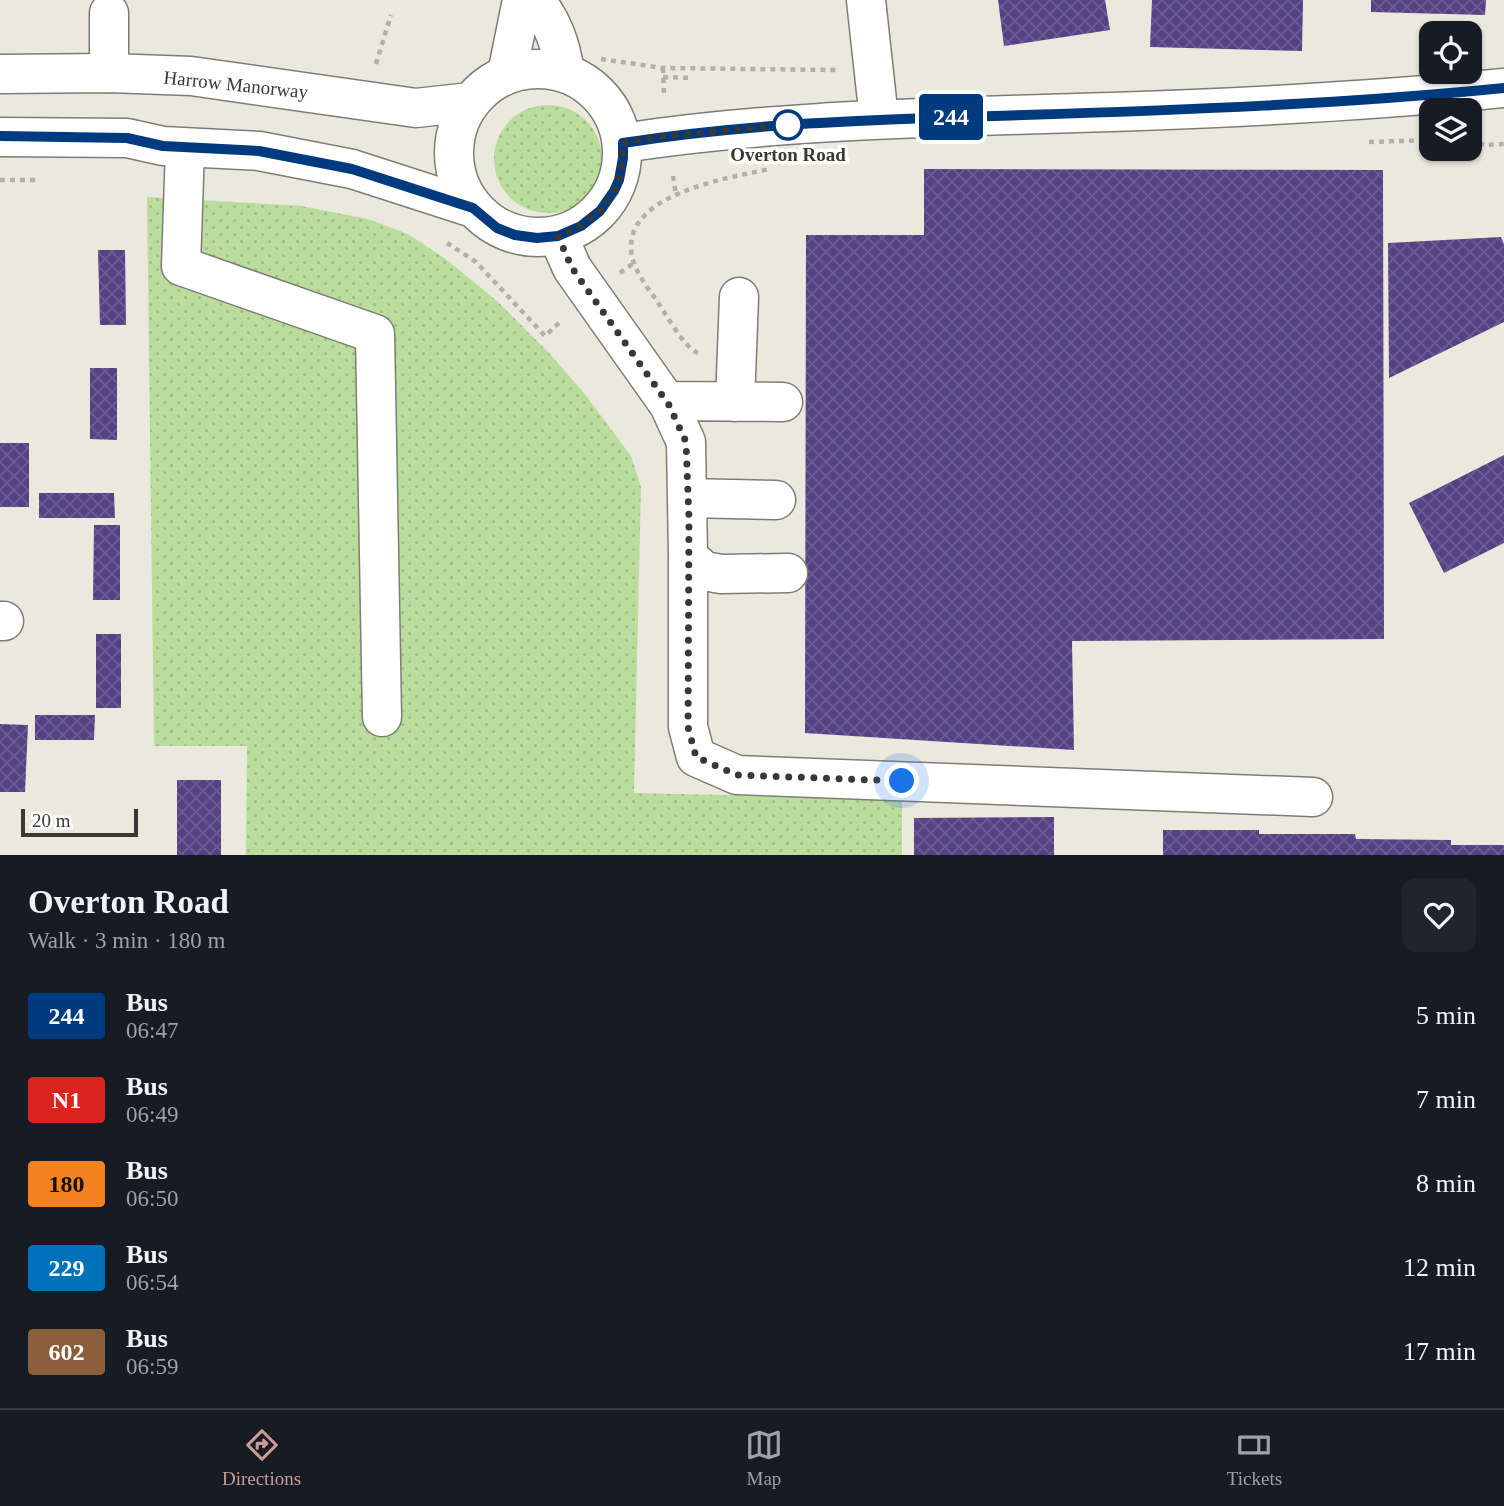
<!DOCTYPE html>
<meta charset="utf-8">
<style>
body{margin:0;font-family:"Times New Roman",serif;background:#20242c;color:#f1f3f6;height:100vh;display:flex;flex-direction:column;font-size:26px;white-space:nowrap}
*{box-sizing:border-box;margin:0}
p{font-size:23px;color:#9ea1a6}
.icon{flex:none;width:38px;height:38px;fill:none;stroke:currentColor;stroke-width:2;stroke-linecap:round;stroke-linejoin:round}
.map{position:relative;height:855px;overflow:hidden}
.details{display:flex;flex-direction:column;background:#171b24;flex:1}
.details>*{flex:none}
.badge{padding:0 14px;border-radius:5px;font-size:24px;line-height:46px}
.buttons{position:absolute;left:1419px;top:21px;display:grid;gap:14px}
.buttons a{display:grid;place-items:center;width:63px;height:63px;border-radius:14px;background:#171b24;box-shadow:0 2px 5px #0004;font-size:35px}
.scale{position:absolute;left:21px;bottom:18px;width:117px;box-sizing:border-box;padding-left:7px;border:4px solid #393834;border-top:0;font-size:19px;line-height:24px;white-space:nowrap;color:#393834;-webkit-text-stroke:5px #fff;paint-order:stroke}
.you{position:absolute;width:35px;height:35px;margin:-18px;border:5px solid #fff;border-radius:50%;background:#1a73e8;box-shadow:0 0 0 10px #1a73e833}
.map>.badge{position:absolute;translate:-50% -50%;box-shadow:0 0 0 4px #fff}
.round{display:grid;place-items:center;flex:none;width:74px;height:74px;border-radius:14px;background:#20242c}
.overview{display:flex;align-items:center;justify-content:space-between;height:119px;padding:0 28px}
h1{font-size:33px;font-weight:800;line-height:52px}
ul{padding:0;list-style:none}
li{display:flex;align-items:center;gap:21px;height:84px;padding:0 28px}
li div{flex:1}
li b{display:block;font-size:26px}
li em{font-style:normal}
li .badge{min-width:77px;font-weight:700;text-align:center}
.tab-bar{display:flex;justify-content:space-around;align-items:center;height:98px;border-top:2px solid #363941;background:#171b24;font-size:19px;color:#9ea1a6}
.tab-bar a{display:grid;justify-items:center;gap:4px}
.tab-bar .on{color:#ca9c94}
.map>svg:first-child{display:block}
.grass{fill:url(#grass-dots)}
.building{fill:url(#building-cross-hatch)}
.lines{fill:none;stroke-linecap:round;stroke-linejoin:round}
.minor-casing{stroke:#7f7d73;stroke-width:41}
.major-casing{stroke:#7f7d73;stroke-width:41}
.path{stroke:#b2b0a8;stroke-width:4.5;stroke-dasharray:5 5;stroke-linecap:butt}
.minor{stroke:#fff;stroke-width:38}
.major{stroke:#fff;stroke-width:38}
.line-casing{stroke:#fff;stroke-width:16}
.line{stroke:#003b80;stroke-width:10}
.walk{stroke:#393834;stroke-width:7;stroke-dasharray:0 12.6}
.stop-dot{fill:#fff;stroke:#003b80;stroke-width:3.5}
.labels{text-anchor:middle;stroke-width:7;stroke-linejoin:round;paint-order:stroke}
.street-label{font-size:19px;fill:#393834;stroke:#fff}
.stop-label{font-size:19px;font-weight:bold;fill:#393834;stroke:#fff}
</style>
<div class="map">
<svg width="1504" height="855" viewBox="0 0 1504 855">
<defs>
<pattern id="grass-dots" width="8" height="8" patternUnits="userSpaceOnUse" patternTransform="scale(1.75)"><rect width="8" height="8" fill="#badd9d"/><path d="M2 2h.1M6 6h.1" fill="none" stroke="#a1be88" stroke-width="1.8" stroke-linecap="round"/></pattern>
<pattern id="building-cross-hatch" width="8" height="8" patternUnits="userSpaceOnUse" patternTransform="scale(1.75)"><rect width="8" height="8" fill="#534385"/><path d="M0 0l8 8M0 8l8-8" fill="none" stroke="#6a5d91"/></pattern>
</defs>
<rect width="100%" height="100%" fill="#ebe8de"/>
<!-- grass -->
<path class="grass" d="M494 159a54 54 0 1 1 108 0a54 54 0 1 1-108 0Z
M147,197L301,206L368,219L408,234L447,260L497,301L550,354L584,393L631,456L641,487L634,793L902,799V855H246L247,746H154Z"/>
<!-- building -->
<path class="building" d="M998,0H1105L1110,30L1004,46Z
M1152,0H1303L1302,51L1150,47Z
M1371,0H1486L1485,15L1371,12Z
M924,169L1383,170L1384,639L1072,641L1074,750L805,733L806,235H924Z
M1501,237L1504,244V322L1389,378L1388,243Z
M98,250H125L126,325H100Z
M90,368H117V440L90,439Z
M0,443H29V507H0Z
M1504,455V543L1444,573L1409,503Z
M39,493H114L115,518H39Z
M94,525H120V600H93Z
M96,634H121V708H96Z
M35,715H95L94,740H35Z
M0,724L28,725L25,792H0Z
M177,780H221V855H177Z
M1054,817V855H914V818Z
M1163,830H1259V834H1355L1356,839L1451,840V845H1504V855H1163Z"/>
<g class="lines">
<!-- minor casing -->
<g class="minor-casing">
<path id="minor" d="M535,0C553,22 561,45 565,73
M866,0L879,119
M109,13V73
M507,74L522,0
M185,148L181,266L375,334L382,717
M558,236L572,268L669,405L686,442L688,556L704,571L721,574L788,573
M666,401L783,402
M735,402L739,297
M688,498L776,500
M688,556V727L696,757L737,775L1313,797
M0,621H4"/>
</g>
<!-- major casing -->
<g class="major-casing">
<path id="major" d="M454 153a84 84 0 1 1 168 0a84 84 0 1 1-168 0Z
M0,74L109,73L191,76L416,108L470,102
M0,137L127,138L163,146L259,151L352,169L473,208
M623,143C773,120 925,118 1076,113C1219,109 1362,102 1504,88"/>
</g>
<!-- path -->
<path class="path" d="M601,59L663,68L836,70
M376,64L391,15
M663,68L664,98
M663,77L693,78
M1470,139L1484,145L1504,144
M1369,142L1432,140
M673,176L676,195
M0,180H35
M447,243L476,262L545,336L562,320
M620,273L634,263
M698,353C683,347 665,312 655,298C647,288 640,277 635,266C608,196 727,178 770,169"/>
<!-- minor -->
<use href="#minor" class="minor"/>
<!-- major -->
<use href="#major" class="major"/>
</g>
<g class="lines">
<!-- line casing -->
<g class="line-casing">
<path id="line" d="M0,136L127,138L163,146L259,151L352,169L473,208L497,228L515,235L537,238L558,236L581,226L600,211L614,191L619,180L623,158V143C755,122 890,119 1024,115C1184,110 1344,104 1504,88"/>
</g>
<!-- line -->
<use href="#line" class="line"/>
<!-- walk -->
<path class="walk" d="M788,125L666,136L623,143C624,193 603,218 558,236L572,268L669,405L686,442L689,520L688,727L696,757L737,775L902,781"/>
</g>
<!-- markers -->
<circle class="stop-dot" cx="788" cy="125" r="14"/>
<g class="labels">
<!-- street labels -->
<g class="street-label">
<text transform="translate(236 84) rotate(6)" y="7">Harrow Manorway</text>
</g>
<!-- stop labels -->
<g class="stop-label">
<text x="788" y="161">Overton Road</text>
</g>
</g>
</svg>
<div class="buttons">
<a><svg class="icon" aria-label="locate" viewBox="0 0 24 24"><circle cx="12" cy="12" r="6"/><path d="M12 2v4M12 18v4M2 12h4M18 12h4"/></svg></a>
<a><svg class="icon" aria-label="layers" viewBox="0 0 24 24"><path d="M12 4l9 5-9 5-9-5zM3 14l9 5 9-5"/></svg></a>
</div>
<div class="scale">20 m</div>
<div class="you" style="left:902px;top:781px"></div>
<b class="badge" style="left:951px;top:117px;background:#003b80;color:#fff">244</b>
</div>
<section class="details">
<div class="overview"><div><h1>Overton Road</h1><p>Walk · 3 min · 180 m</p></div><a class="round"><svg class="icon" aria-label="heart" viewBox="0 0 24 24"><path d="M12 20l-8-8c-3-5 5-10 8-4 3-6 11-1 8 4z"/></svg></a></div>
<ul>
<li><span class="badge" style="background:#003b80;color:#fff">244</span><div><b>Bus</b><p>06:47</p></div><em>5 min</em></li>
<li><span class="badge" style="background:#dc241f;color:#fff">N1</span><div><b>Bus</b><p>06:49</p></div><em>7 min</em></li>
<li><span class="badge" style="background:#f58220;color:#111">180</span><div><b>Bus</b><p>06:50</p></div><em>8 min</em></li>
<li><span class="badge" style="background:#0072bc;color:#fff">229</span><div><b>Bus</b><p>06:54</p></div><em>12 min</em></li>
<li><span class="badge" style="background:#8b5e3c;color:#fff">602</span><div><b>Bus</b><p>06:59</p></div><em>17 min</em></li>
</ul>
</section>
<nav class="tab-bar">
<a class="on"><svg class="icon" aria-label="directions" viewBox="0 0 24 24"><path d="M12 3l9 9-9 9-9-9zM9 14v-3h6M13 9l2 2-2 2"/></svg>Directions</a>
<a><svg class="icon" aria-label="map" viewBox="0 0 24 24"><path d="M3 6l6-2 6 2 6-2v14l-6 2-6-2-6 2zM9 4v14M15 6v14"/></svg>Map</a>
<a><svg class="icon" aria-label="tickets" viewBox="0 0 24 24"><path d="M3 7h18v10H3zM15 7v10"/></svg>Tickets</a>
</nav>
